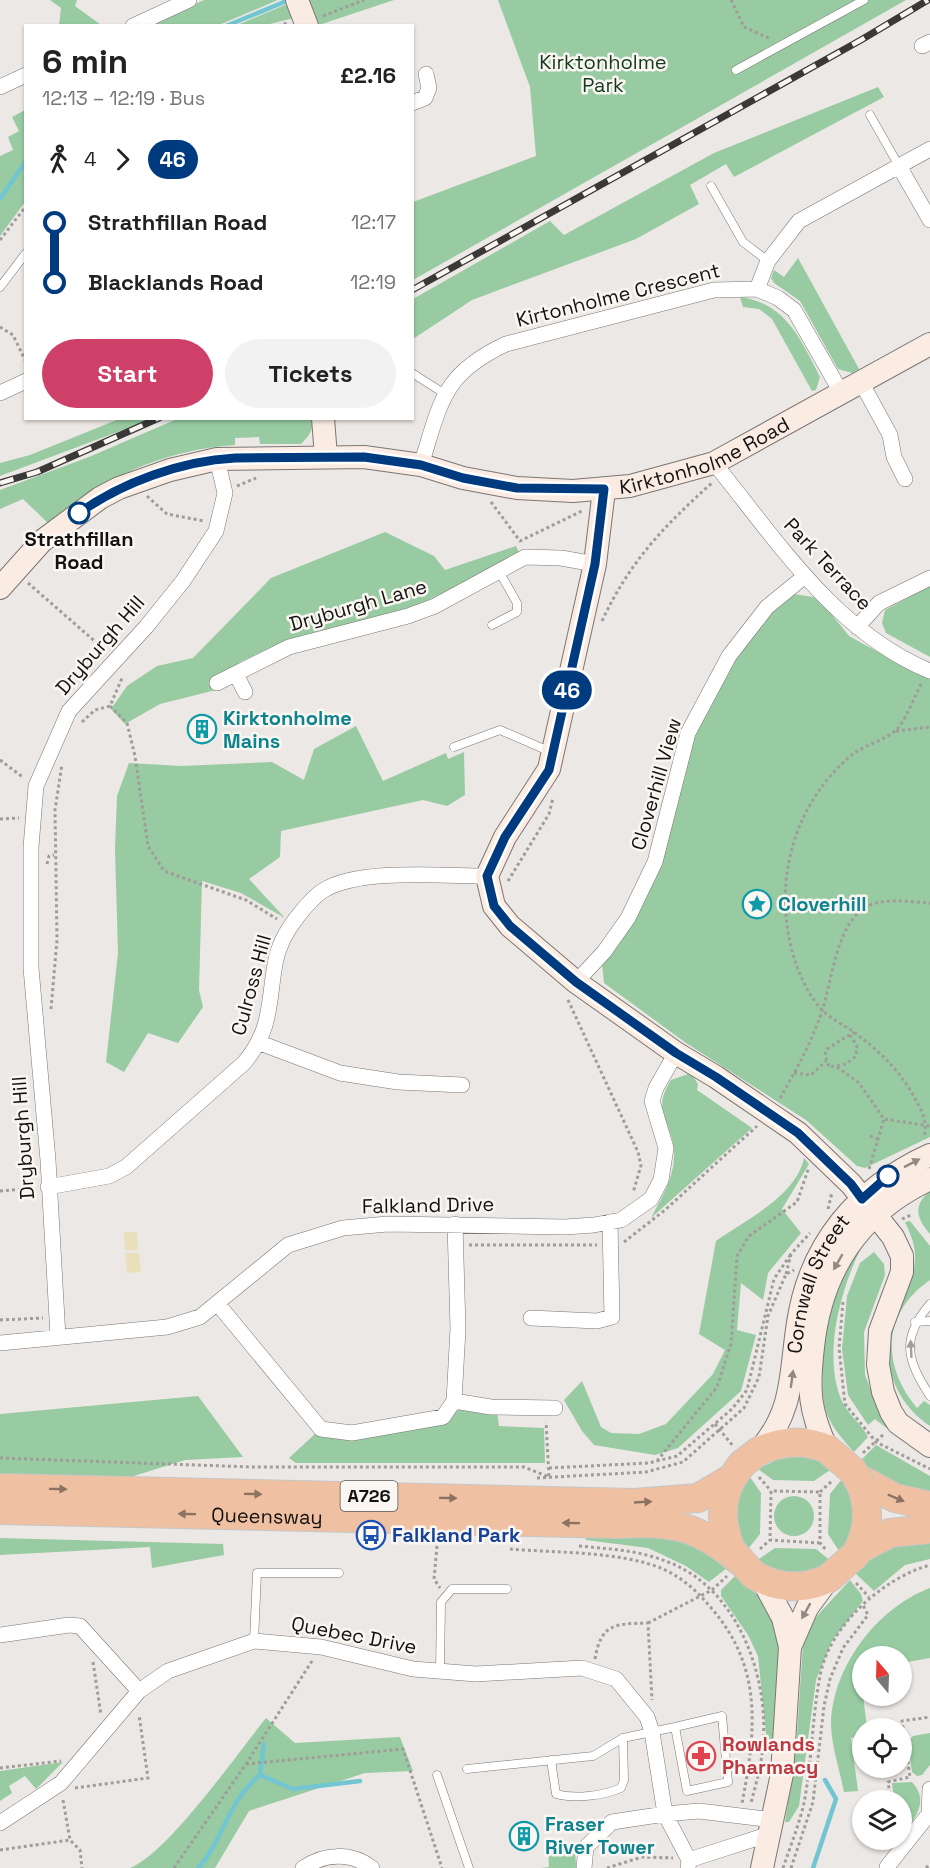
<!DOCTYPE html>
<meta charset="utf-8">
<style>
body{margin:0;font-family:"Space Grotesk",sans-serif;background:#f2f2f2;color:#222;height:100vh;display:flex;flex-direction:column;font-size:22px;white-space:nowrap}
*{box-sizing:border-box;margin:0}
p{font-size:20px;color:#767676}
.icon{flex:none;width:33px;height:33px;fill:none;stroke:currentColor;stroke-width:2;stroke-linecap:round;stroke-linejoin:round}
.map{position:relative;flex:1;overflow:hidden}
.drawer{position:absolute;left:24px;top:24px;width:390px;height:396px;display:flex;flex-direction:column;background:#fff;border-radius:0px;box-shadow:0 2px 4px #0004}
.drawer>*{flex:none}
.badge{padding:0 12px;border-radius:20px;font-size:21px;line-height:39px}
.needle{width:39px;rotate:341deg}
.fabs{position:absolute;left:852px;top:1646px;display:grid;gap:12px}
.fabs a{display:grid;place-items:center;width:60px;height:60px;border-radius:50%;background:#fff;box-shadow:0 2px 4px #0004;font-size:30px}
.map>.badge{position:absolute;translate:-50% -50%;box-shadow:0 0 0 3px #fff}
.legs{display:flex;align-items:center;gap:9px;height:66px;padding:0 18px;font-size:20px}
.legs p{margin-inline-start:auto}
.head{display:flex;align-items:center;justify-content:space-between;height:102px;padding:0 18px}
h1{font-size:33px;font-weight:700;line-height:45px}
.action{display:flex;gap:12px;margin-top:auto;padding:12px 18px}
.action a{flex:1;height:69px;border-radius:36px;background:#cf4069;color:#fff;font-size:24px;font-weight:700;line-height:69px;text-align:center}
.action a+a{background:#f2f2f2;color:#222}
ul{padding:0 18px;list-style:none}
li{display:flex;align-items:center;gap:21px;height:60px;font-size:22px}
li i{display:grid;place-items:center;width:9px;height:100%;margin:0 8px;background:currentColor}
li i::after{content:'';width:15px;height:15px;margin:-8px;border:4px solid;border-radius:50%;background:#fff}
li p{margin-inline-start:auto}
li:first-child i{background:linear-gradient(#0000 50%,currentColor 0)}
li:last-child i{background:linear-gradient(currentColor 50%,#0000 0)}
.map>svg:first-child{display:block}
.green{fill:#98cba1}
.sand{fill:#e9e0bb}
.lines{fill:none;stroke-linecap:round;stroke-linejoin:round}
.stream{stroke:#72c6d1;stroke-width:4.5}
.lane-casing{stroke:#7a7674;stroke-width:9}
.street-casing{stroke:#7a7674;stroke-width:16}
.secondary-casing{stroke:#7a7674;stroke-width:24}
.highway-casing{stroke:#c6c6c6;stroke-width:30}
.path{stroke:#9f9c99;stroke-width:3;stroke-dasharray:3 3;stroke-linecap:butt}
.lane{stroke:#fff;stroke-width:8}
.street{stroke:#fff;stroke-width:15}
.secondary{stroke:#faece3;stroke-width:22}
.highway{stroke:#efc1a2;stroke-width:28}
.rail-casing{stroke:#3a3937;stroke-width:7}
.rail{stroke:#faf6f2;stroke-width:4.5;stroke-dasharray:14;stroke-linecap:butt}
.highway-bridge-casing{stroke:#c6c6c6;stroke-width:30;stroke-linecap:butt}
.highway-bridge{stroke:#efc1a2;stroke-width:28}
.oneway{fill:#928a84}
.oneway2{fill:#a1a0a0}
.oneway3{fill:#8c7261}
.line-1-casing{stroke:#fff;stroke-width:14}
.line-1{stroke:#003b80;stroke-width:9}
.stop-1-dot{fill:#fff;stroke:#003b80;stroke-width:3}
.labels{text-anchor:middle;stroke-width:5;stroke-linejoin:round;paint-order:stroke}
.shield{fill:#faf6f2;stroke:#585654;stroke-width:1.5}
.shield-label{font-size:18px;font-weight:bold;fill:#131211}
.park-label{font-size:20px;fill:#123a1d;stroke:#faf6f2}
.street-label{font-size:20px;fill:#131211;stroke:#faf6f2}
.stop-label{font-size:20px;font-weight:bold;fill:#131211;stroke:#faf6f2}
.culture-label{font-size:20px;font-weight:bold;fill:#0d838f;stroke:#faf6f2;text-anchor:start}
.transit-label{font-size:20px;font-weight:bold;fill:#164399;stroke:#faf6f2;text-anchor:start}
.health-label{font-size:20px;font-weight:bold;fill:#be3a42;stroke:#faf6f2;text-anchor:start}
</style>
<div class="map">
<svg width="930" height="1868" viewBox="0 0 930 1868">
<rect width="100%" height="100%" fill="#ece8e5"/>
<!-- green -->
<path class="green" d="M50,0H77L75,6L101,25H59L61,8Z
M204,0H278L219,25L146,26Z
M309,0H394L319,25Z
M498,0H906L413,280V202L536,156L530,87Z
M287,4L294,18L266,25L235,26Z
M878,87L884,97L734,177L726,164L690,185L699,204L636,239L472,300L413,339V299L550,221L564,235L714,153Z
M25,110V202L0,236V156L13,150L8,137L19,131L12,117Z
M798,258L859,369L852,373L838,369L800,301L774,283L771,278L774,270L784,277Z
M740,297C786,303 801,340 820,377L816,390L812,391L772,319L759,309L743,307Z
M119,419H152L0,476V463L30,455Z
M177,419H312C313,431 310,435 301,444H260L259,437L235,438V445C165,450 102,477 49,524L23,499L0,509V490L89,457Z
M385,532L434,556L445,570L516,546L520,555L418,605L276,645L242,661L214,679L220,689L160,704L125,724L111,709L127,686L157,666L193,658L271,578Z
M930,586V657L886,633L882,623L885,610Z
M794,594L813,597L825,606L849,636L907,668L930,677V1137L865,1168L857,1166L806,1120L686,1043L604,983L602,964L630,922L695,730L734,659L770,613Z
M356,726L383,781L446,753L448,759L464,752L465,795L447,806L423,800L281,831L280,857L249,879L285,918L241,893L202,881L199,990L203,1007L178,1043L148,1033L124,1072L106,1062L118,953L115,849L117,796L129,763L181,766L272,762L304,780L314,749Z
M691,1073L698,1084L697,1090L752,1128L651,1218C661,1199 674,1178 674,1156C675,1122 649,1115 671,1080Z
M804,1158L809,1164L782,1209L801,1233L768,1273L763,1300L741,1283L737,1330L756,1335L741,1391L678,1448L655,1455L594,1445L582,1431L564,1400L582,1381L601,1427L611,1433L639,1434L666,1424L713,1374L725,1350L699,1334L716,1241C746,1220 796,1196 804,1158Z
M930,1191V1234C916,1218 913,1205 930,1191Z
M910,1221L930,1246V1280C882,1313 881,1365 917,1408L924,1401L930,1405V1426C894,1402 882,1363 890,1321C892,1314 897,1307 900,1300C917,1269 921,1255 905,1222Z
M860,1250C840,1292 823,1354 841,1399C847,1414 861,1423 868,1437L854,1452C823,1418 821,1407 823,1361L820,1357L822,1336L847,1262Z
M874,1252L884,1264L885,1275L864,1332L865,1375L879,1411L912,1444L903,1441L875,1419L868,1425L848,1395L842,1349L847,1296L860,1263Z
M198,1396L243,1457L185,1460L121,1480L0,1476V1414Z
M462,1408L497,1412L499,1426L544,1428L545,1463H296L289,1458L316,1433L433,1424Z
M876,1445L930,1476V1498L877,1476L861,1460Z
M784,1456L811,1457L833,1468L814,1481L773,1480L758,1469Z
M748,1474L761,1493L760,1534L748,1549C729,1520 736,1504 748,1474Z
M842,1479C860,1508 856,1526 841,1554L828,1534L830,1494Z
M774 1516a20 20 0 1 1 40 0a20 20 0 1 1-40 0Z
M586,1533L664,1534L701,1547L727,1568L709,1582L686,1566L648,1548L586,1540Z
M0,1538L223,1544L224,1555L152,1568L150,1547L0,1555Z
M930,1538V1559L905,1565L874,1591L854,1572L886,1545Z
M775,1548L816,1549L831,1561C803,1579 785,1576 756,1561Z
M735,1576C746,1586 761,1596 770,1608C787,1630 775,1721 772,1751L768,1753L758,1656L748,1635L721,1596V1590Z
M850,1580L861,1594L863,1601L832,1641L816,1680L799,1806L789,1822H785L796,1749L803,1643L815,1618Z
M930,1588V1658L902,1663V1656H862V1669L860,1670L867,1728H862V1736L851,1738L858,1791L844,1792C840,1771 831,1745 831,1723C833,1666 877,1608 930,1588Z
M266,1718L295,1743L400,1737L413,1771L365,1773L249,1811L215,1868H130C167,1854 238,1753 266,1718Z
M930,1733V1765L922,1775L917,1776L912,1772L908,1742L913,1736Z
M63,1762L36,1789L25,1776L9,1786L12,1793L0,1801V1771Z
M912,1782C928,1800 918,1814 905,1832H902V1800H894L892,1783Z
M548,1846H575L576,1868H541L549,1867Z"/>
<!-- sand -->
<path class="sand" d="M124,1232H137L138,1250H125Z
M125,1253H139L141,1272L127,1273Z"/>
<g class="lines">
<!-- stream -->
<path class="stream" d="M226,26L289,0
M0,199L26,161
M260,1775L264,1744
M198,1868C224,1840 227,1801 260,1775L293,1789L360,1781
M813,1868L836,1799L825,1780"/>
<!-- lane casing -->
<g class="lane-casing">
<path id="lane" d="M736,70L864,0
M870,115L899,166
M711,186L743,242L768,261
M0,287L26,253
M412,373L445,394
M492,625L517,612V603L500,573
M454,747L500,730L551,752
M930,1304C900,1339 907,1360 930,1396
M915,1322L930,1321
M254,1641L257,1573H339
M440,1671L441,1602L452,1589H507
M722,1716L728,1782L687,1791L675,1727Z
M551,1760L556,1794C574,1799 603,1796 621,1788L624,1780L623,1738
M467,1769L593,1756L623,1738L675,1727
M437,1775L469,1868"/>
</g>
<!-- street casing -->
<g class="street-casing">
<path id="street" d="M133,26L189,0
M922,46L930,42
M0,87L26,75
M412,103L425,98L429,88L426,74
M899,166L930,220
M757,289L768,261L799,221L930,149
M861,382L890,435L894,457L905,479
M0,393L26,381
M714,463C776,539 836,633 930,671
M421,465C441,402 442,374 506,344L714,290L757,289L778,298L794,310L842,394
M857,627L879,603L930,578
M236,674L245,692
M217,683L289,647L408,616L435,606L525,557L561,558L595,564
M576,982L604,952L628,918L655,862L688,733L729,656L767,607L805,576
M260,1043L340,1073L398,1082L462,1085
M48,1187L109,1176L126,1167L244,1063C272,1029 268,1005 275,964C278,945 286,931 298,916C305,907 314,896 324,890C360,868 444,876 487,876
M217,1303L321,1429L352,1433L443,1417L454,1401L458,1329L455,1224
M531,1318L597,1321L612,1317L610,1222
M58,1337L48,1160L31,968V847L36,786L69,711L146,627L183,581L216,531L225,493L217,459
M0,1343L167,1327L200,1317L288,1245L343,1228L388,1224L565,1227L594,1225L621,1220L651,1199L661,1180L666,1148L652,1101L656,1088L676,1053
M454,1401L491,1407L555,1408
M0,1635L69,1625L80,1626L139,1691
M0,1823L61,1783L139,1691L168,1671L254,1641L321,1647L413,1669L476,1674L582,1668L616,1679L647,1717L652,1732L665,1814L689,1860L688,1868
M689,1860L770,1834
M887,1867L929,1814L930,1789
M303,1868C325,1853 351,1852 372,1868
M584,1868L586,1847L612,1822L665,1814L699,1811L773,1820"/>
</g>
<!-- secondary casing -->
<g class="secondary-casing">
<g id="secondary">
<path d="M297,0L307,26"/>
<path d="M323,418L326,457"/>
<path d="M604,490L595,564L549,769L505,837L487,876L494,906L510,926L576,982L676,1053L716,1077L798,1133L851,1184L893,1237L902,1256V1272L880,1331L878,1365L883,1392L891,1412L898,1423L930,1446"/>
<path id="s1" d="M0,588L42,541L100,498L119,488L170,470L217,459L364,457L421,465L463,478L517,488L573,491L630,486L714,463L930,344"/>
<path d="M827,1449C809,1410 808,1390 813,1347C821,1271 859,1212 930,1179"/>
<path id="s2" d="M759,1451C795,1410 790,1372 798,1323C810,1243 858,1188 930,1155"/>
<path d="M790,1647L807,1608L829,1578"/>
<path d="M762,1868L782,1774L790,1647L783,1618L762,1579"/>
</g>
</g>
<!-- highway casing -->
<g class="highway-casing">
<g id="highway">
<path d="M759,1451C782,1441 804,1439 827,1449"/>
<path d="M858,1478L895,1498L930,1506"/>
<path d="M0,1488L634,1503L698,1498L732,1478"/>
<path id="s3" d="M0,1510L618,1524C670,1521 698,1525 738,1560"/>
<path d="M731,1550C721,1526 719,1502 732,1478"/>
<path d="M858,1550L890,1533L930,1529"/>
<path d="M855,1555C869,1533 870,1510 862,1487"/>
<path d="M754,1575C778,1589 805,1590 829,1578"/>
</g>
</g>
<!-- path -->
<path class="path" d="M731,0L744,27L771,39
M323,16L364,0
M278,26L287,23
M0,240L26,206
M0,327L13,335L26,362
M237,486L256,478
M147,496L167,514L204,521
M491,502L520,541L584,510
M28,583L106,651
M602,621C630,561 664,526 713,482
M921,684C916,694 903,726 895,731C881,742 863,745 848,758C790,810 772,888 795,961C801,979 809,995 821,1009C829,1017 841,1024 851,1030C877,1049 897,1067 913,1095C921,1109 928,1120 924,1137
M110,706L127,723L135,756L148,846L164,871L246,900L277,919
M82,722L95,710L110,706L123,676
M896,731L930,727
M0,760L24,778
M0,819L19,818
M47,864L49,856L54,855
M508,881L549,814L553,798
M568,1000L638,1152L641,1165L633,1193
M51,1009L57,940L55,810L62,764
M850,1035L857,1046L856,1056L846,1064L829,1067L825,1055L827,1049L854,1032
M837,1067L859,1083L884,1119L930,1126
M794,1073L811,1075L826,1061
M780,1098C796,1070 812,1042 822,1011C832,982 836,924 866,907C884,897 911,902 930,903
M870,1136L878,1139
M869,1169L884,1119
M0,1191L34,1188
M828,1209L832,1192
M902,1219L911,1215
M624,1242L665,1210L757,1126
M469,1245H597
M786,1274L791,1254L810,1233
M843,1302L839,1348L845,1404L876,1442L930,1469
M0,1320L43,1318
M715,1424L733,1446
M863,1453L885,1433
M0,1458L252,1467H524L549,1477L546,1422
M657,1461L717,1387L731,1344L737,1256L749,1236L797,1202L809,1167
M549,1468L649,1463L677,1456L732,1409L747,1390L774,1279L791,1254
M759,1477L771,1491
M537,1478L646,1472L683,1462L744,1408L759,1377L768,1316L786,1274L794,1270
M820,1492L832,1481
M820,1543L770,1540L771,1491L820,1492V1543L827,1551
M437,1546L434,1579L440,1588
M579,1546C609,1549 639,1550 668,1562C740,1589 772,1683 762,1754C760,1771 755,1787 751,1803
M510,1549C556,1553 621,1551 663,1569C683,1578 698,1592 712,1609C763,1668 756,1731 742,1803
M760,1549L770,1540
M856,1583L869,1597
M648,1623L712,1590L727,1576
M595,1659C601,1623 615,1624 648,1623L652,1700
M93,1662L101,1715
M246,1764L403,1749L442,1868
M0,1768L61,1761
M75,1788L148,1778L139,1715
M63,1800L70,1840L80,1850L82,1868
M891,1800L888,1782L910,1777L902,1721L930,1717
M0,1850L70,1840
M174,1868L246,1764L312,1661
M607,1868L642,1857L673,1858
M783,1868C790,1847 799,1825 804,1803C812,1761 812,1718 820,1676C829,1626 883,1578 930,1565
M791,1868L813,1802L824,1706L830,1679L843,1648L868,1615L863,1605
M926,1868L930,1864"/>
<!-- lane -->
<use href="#lane" class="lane"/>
<!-- street -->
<use href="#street" class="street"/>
<!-- secondary -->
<use href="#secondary" class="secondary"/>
<!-- highway -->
<use href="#highway" class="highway"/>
<!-- rail casing -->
<g class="rail-casing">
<path id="rail" d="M412,290L861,40L928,0
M0,483L37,472L159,418"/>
</g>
<!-- rail -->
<use href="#rail" class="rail"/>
<!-- highway-bridge casing -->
<g class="highway-bridge-casing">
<path id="highway-bridge" d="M827,1449L853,1471L862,1487
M732,1478L742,1464L759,1451
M731,1550L754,1575
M829,1578L855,1555"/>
</g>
<!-- highway-bridge -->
<use href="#highway-bridge" class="highway-bridge"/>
</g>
<!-- one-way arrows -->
<defs><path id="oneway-solid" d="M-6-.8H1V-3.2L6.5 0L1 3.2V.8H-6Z" transform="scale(1.5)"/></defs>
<g class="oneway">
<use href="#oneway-solid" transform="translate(912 1163) rotate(-27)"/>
<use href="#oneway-solid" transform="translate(838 1262) rotate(120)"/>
<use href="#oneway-solid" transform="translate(792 1379) rotate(-82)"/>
<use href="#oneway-solid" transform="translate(806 1611) rotate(119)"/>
</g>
<use class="oneway2" href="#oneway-solid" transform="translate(911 1349) rotate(-93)"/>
<g class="oneway3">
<use href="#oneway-solid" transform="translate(58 1489) rotate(1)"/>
<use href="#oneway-solid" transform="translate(253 1494) rotate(1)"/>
<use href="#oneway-solid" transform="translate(448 1498) rotate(1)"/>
<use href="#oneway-solid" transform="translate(896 1498) rotate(23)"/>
<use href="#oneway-solid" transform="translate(643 1502) rotate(-3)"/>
<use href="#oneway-solid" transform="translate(187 1514) rotate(-179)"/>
<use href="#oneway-solid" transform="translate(571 1523) rotate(-179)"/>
</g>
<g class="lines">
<!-- line-1 casing -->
<g class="line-1-casing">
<path id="line-1" d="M79,513C123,482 181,461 235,458L364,457L421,465L463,478L517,488L604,489L595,564L549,770L505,837L487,876L494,906L510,926L576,982L676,1053L716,1077L798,1133L851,1184L862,1199L888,1176"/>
</g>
<!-- line-1 -->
<use href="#line-1" class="line-1"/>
</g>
<!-- icons -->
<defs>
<g id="building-ring" transform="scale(1.5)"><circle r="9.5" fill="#faf6f2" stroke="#0f9aa8" stroke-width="1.5"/><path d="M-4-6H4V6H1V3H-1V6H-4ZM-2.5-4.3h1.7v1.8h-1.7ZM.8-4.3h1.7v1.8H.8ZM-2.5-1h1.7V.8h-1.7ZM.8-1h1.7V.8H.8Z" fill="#0f9aa8"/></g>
<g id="sight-ring" transform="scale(1.5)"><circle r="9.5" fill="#faf6f2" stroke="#0f9aa8" stroke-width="1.5"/><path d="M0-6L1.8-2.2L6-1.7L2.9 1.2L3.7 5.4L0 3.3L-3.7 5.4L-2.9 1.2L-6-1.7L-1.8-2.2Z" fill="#0f9aa8"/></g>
<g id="bus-ring" transform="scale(1.5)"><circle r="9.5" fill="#faf6f2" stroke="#1a4fb4" stroke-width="1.5"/><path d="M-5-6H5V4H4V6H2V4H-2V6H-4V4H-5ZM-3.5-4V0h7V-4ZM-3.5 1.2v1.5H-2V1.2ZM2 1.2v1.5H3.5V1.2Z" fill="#1a4fb4"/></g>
<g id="pharmacy-ring" transform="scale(1.5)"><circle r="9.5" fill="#faf6f2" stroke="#e0444e" stroke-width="1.5"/><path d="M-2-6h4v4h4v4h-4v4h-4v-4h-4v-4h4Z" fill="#e0444e"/></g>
</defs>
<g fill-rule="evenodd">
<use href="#building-ring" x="202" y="729"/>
<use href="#sight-ring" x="757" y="904"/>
<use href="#bus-ring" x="371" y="1535"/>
<use href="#pharmacy-ring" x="701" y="1756"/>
<use href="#building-ring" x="524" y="1836"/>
</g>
<!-- markers -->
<g class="stop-1-dot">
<circle cx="79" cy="513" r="10"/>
<circle cx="888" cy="1176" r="10"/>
</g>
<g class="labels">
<!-- shield labels -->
<rect class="shield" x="340.5" y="1481" width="57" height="30" rx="4.5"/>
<g class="shield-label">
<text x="369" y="1502">A726</text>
</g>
<!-- park labels -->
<g class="park-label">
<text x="603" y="69">Kirktonholme<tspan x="603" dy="23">Park</tspan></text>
</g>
<!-- street labels -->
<g class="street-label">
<text transform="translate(618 295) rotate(-14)" y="7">Kirtonholme Crescent</text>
<text dy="7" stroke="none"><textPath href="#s1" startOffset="756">Kirktonholme Road</textPath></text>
<text transform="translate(828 564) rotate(47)" y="7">Park Terrace</text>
<text transform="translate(358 605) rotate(-16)" y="7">Dryburgh Lane</text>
<text transform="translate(100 645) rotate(-49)" y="7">Dryburgh Hill</text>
<text transform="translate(656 784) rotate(-74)" y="7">Cloverhill View</text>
<text transform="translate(251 985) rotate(-75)" y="7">Culross Hill</text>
<text transform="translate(23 1138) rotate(-94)" y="7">Dryburgh Hill</text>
<text transform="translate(428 1205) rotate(-1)" y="7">Falkland Drive</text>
<text dy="7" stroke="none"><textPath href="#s2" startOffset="180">Cornwall Street</textPath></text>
<text dy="7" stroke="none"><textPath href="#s3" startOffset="267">Queensway</textPath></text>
<text transform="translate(354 1635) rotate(11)" y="7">Quebec Drive</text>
</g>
<!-- stop labels -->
<g class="stop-label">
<text x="79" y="546">Strathfillan<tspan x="79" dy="23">Road</tspan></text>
</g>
<!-- culture labels -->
<g class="culture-label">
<text x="223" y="725">Kirktonholme<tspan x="223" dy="23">Mains</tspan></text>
<text x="778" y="911">Cloverhill</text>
<text x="545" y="1831">Fraser<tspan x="545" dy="23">River Tower</tspan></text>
</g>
<!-- transit labels -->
<g class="transit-label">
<text x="392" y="1542">Falkland Park</text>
</g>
<!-- health labels -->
<g class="health-label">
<text x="722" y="1751">Rowlands<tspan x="722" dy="23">Pharmacy</tspan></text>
</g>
</g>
</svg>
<div class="fabs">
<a><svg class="needle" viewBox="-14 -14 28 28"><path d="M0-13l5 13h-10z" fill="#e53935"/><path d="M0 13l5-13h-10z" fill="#767676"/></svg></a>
<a><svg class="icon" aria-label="locate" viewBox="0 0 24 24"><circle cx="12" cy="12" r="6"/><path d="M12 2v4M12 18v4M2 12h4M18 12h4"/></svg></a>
<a><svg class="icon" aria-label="layers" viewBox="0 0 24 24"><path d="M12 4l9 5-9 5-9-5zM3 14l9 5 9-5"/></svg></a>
</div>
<b class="badge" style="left:567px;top:690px;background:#003b80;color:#fff">46</b>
<section class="drawer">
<div class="head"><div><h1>6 min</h1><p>12:13 – 12:19 · Bus</p></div><b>£2.16</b></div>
<div class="legs"><svg class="icon" aria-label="walk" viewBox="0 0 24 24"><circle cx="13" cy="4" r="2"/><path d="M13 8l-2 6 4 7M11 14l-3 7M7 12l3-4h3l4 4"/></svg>4<svg class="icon" aria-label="forward" viewBox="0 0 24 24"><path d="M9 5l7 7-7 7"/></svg><b class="badge" style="background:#003b80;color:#fff">46</b></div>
<ul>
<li><i style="color:#003b80"></i><b>Strathfillan Road</b><p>12:17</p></li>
<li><i style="color:#003b80"></i><b>Blacklands Road</b><p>12:19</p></li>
</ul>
<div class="action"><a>Start</a><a>Tickets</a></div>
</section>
</div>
